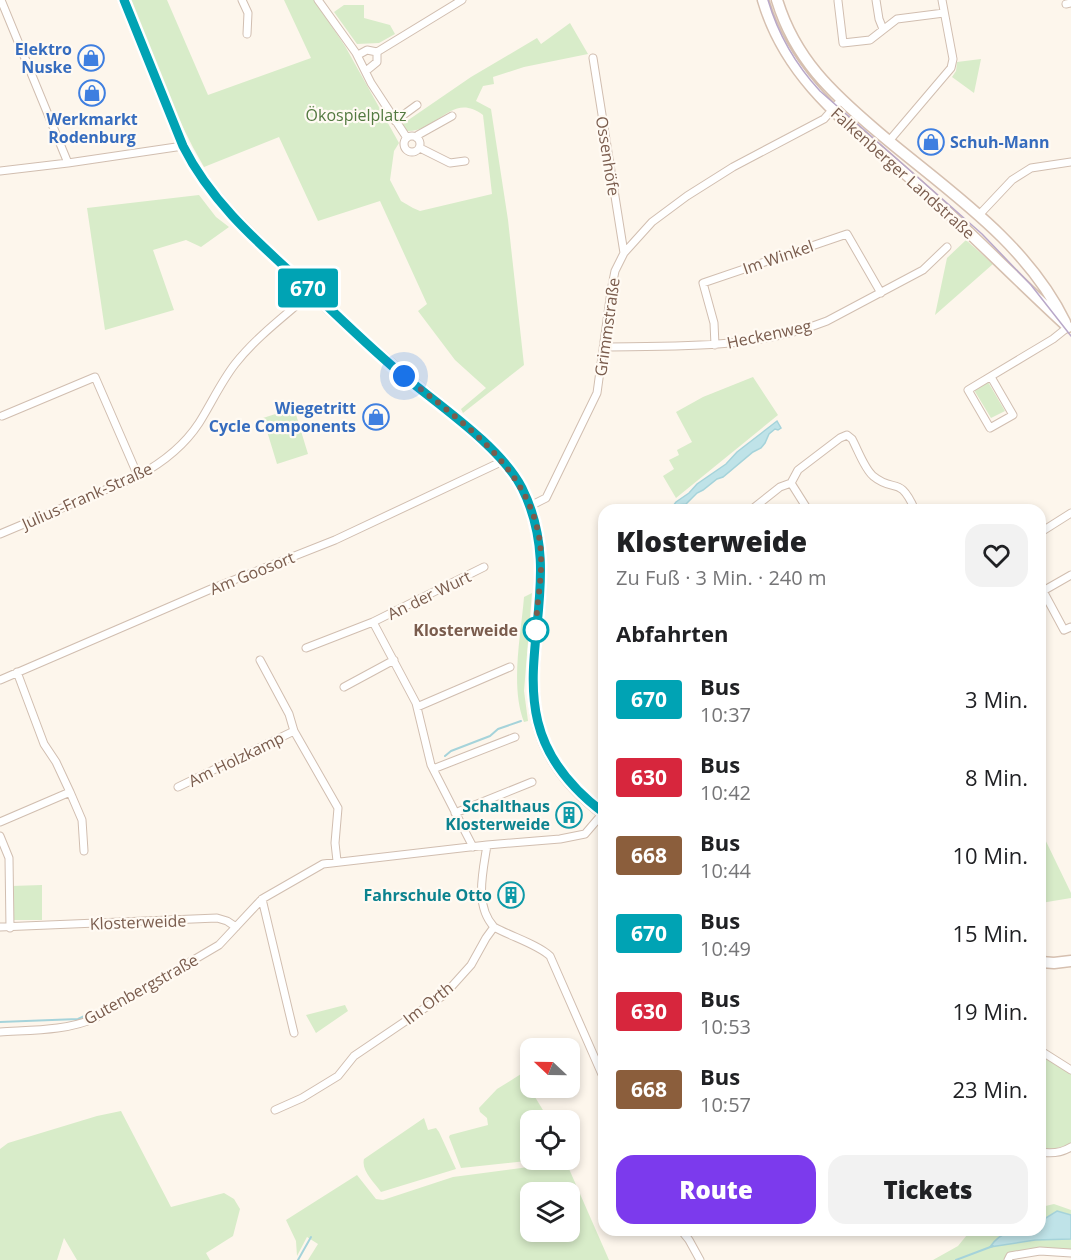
<!DOCTYPE html>
<html lang="de">
<meta charset="utf-8">
<style>
body{margin:0;font-family:"Open Sans",sans-serif;background:#f2f2f2;color:#202124;height:100vh;display:flex;flex-direction:column;font-size:22px;white-space:nowrap}
*{box-sizing:border-box;margin:0}
p{font-size:20px;color:#757577}
.icon{flex:none;width:33px;height:33px;fill:none;stroke:currentColor;stroke-width:2;stroke-linecap:round;stroke-linejoin:round}
.map{position:relative;flex:1;overflow:hidden}
.panel{position:absolute;left:598px;top:504px;width:448px;height:732px;display:flex;flex-direction:column;background:#fff;border-radius:18px;box-shadow:0 3px 9px #0003}
.panel>*{flex:none}
.badge{padding:0 12px;border-radius:4px;font-size:21px;line-height:39px}
.needle{width:39px;rotate:292deg}
.tools{position:absolute;left:520px;top:1038px;display:grid;gap:12px}
.tools a{display:grid;place-items:center;width:60px;height:60px;border-radius:12px;background:#fff;box-shadow:0 3px 9px #0003;font-size:30px}
.you{position:absolute;width:30px;height:30px;margin:-15px;border:4px solid #fff;border-radius:50%;background:#1a73e8;box-shadow:0 0 0 9px #1a73e833}
.map>.badge{position:absolute;translate:-50% -50%;box-shadow:0 0 0 3px #fff}
h2{padding:0 18px;font-size:22px;line-height:54px}
.round{display:grid;place-items:center;flex:none;width:63px;height:63px;border-radius:18px;background:#f2f2f2}
.overview{display:flex;align-items:center;justify-content:space-between;height:102px;padding:0 18px}
h1{font-size:28px;font-weight:800;line-height:45px}
.cta{display:flex;gap:12px;margin-top:auto;padding:12px 18px}
.cta a{flex:1;height:69px;border-radius:18px;background:#7c3aed;color:#fff;font-size:24px;font-weight:800;line-height:69px;text-align:center}
.cta a+a{background:#f2f2f2;color:#202124}
ul{padding:0;list-style:none}
li{display:flex;align-items:center;gap:18px;height:78px;padding:0 18px}
li div{flex:1}
li b{display:block;font-size:22px}
li em{font-style:normal}
li .badge{min-width:66px;font-weight:700;text-align:center}
.map>svg:first-child{display:block}
.green{fill:#d8ecc9;fill-rule:evenodd}
.water{fill:#bfe3e8;stroke:#a5d3da;stroke-width:1.5}
.lines{fill:none;stroke-linecap:round;stroke-linejoin:round}
.stream{stroke:#a5d3da;stroke-width:2}
.street-casing{stroke:#d1beb0;stroke-width:9}
.secondary-casing{stroke:#d6c0b0;stroke-width:13}
.street{stroke:#fff;stroke-width:7}
.secondary{stroke:#fff;stroke-width:10}
.tram{stroke:#b9a8c9;stroke-width:1.5}
.line-casing{stroke:#fff;stroke-width:14}
.line{stroke:#00a3b4;stroke-width:9}
.walk{stroke:#7a5c4d;stroke-width:6;stroke-dasharray:0 10.8}
.stop-dot{fill:#fff;stroke:#00a3b4;stroke-width:3}
.labels{text-anchor:middle;stroke-width:4.5;stroke-linejoin:round;paint-order:stroke}
.shop-label{font-size:16px;font-weight:bold;fill:#366cbe;stroke:#fffaf3;text-anchor:end}
.park-label{font-size:16px;fill:#537a41;stroke:#fffaf3}
.street-label{font-size:16px;fill:#7a5c4d;stroke:#fffaf3}
.stop-label{font-size:16px;font-weight:bold;fill:#7a5c4d;stroke:#fffaf3;text-anchor:end}
.culture-label{font-size:16px;font-weight:bold;fill:#0d838f;stroke:#fffaf3;text-anchor:end}
</style>
<div class="map">
<svg width="1071" height="1260" viewBox="0 0 1071 1260">
<rect width="100%" height="100%" fill="#fdf6ec"/>
<!-- green -->
<path class="green" d="M130,0H167L208,95L311,58L284,0H314L345,46L399,143L394,151L390,180L401,201L413,208L420,211L492,194L483,115C451,91 438,133 406,131L401,125L471,77L537,38L541,44L570,23L588,54L524,67L493,77L494,84L483,86L476,101L491,109L508,220L524,365L463,413L461,409L486,388L455,360L418,311L427,304L380,201L318,221L279,137L204,167C173,114 153,56 130,0Z
M344,5H364V18L390,25L395,34L379,43L357,44L334,12Z
M981,59L974,93L952,77L956,71L957,62Z
M199,195L216,217L229,227L201,247L186,240L153,250L174,310L105,330L87,208Z
M966,240L993,264L935,315L947,258Z
M753,377L778,415L676,498L663,476L674,469L669,460L679,455L677,450L692,442L676,412L703,397Z
M988,382L1005,411L991,418L974,390Z
M294,408L308,454L277,464L263,418Z
M532,593L524,691L528,721L524,722C510,686 521,635 524,597Z
M1041,831L1071,893V898L1041,903Z
M42,885V920H12L11,886Z
M345,1005L348,1011L316,1033L306,1015Z
M1041,1054L1071,1074V1143C1061,1148 1053,1150 1041,1148Z
M521,1074L549,1120H531V1160H536L461,1168L449,1137L450,1135L488,1125L487,1118L480,1112L479,1108L497,1089Z
M121,1111L171,1207L224,1193L234,1199L240,1209L233,1236L206,1253L210,1260H77L64,1238L57,1260H0V1149L8,1143L97,1116Z
M424,1118L428,1130L436,1128L439,1132L456,1169L381,1192C374,1182 361,1171 364,1159Z
M566,1162L609,1260H308L318,1244L307,1237L297,1256L296,1241L286,1220L357,1175L376,1199L383,1200L453,1177ZM531,1192H570V1232H531Z
M1054,1204L1071,1210V1257L1041,1254L1012,1258L1011,1260H933L958,1246L971,1230H1041V1207Z"/>
<!-- water -->
<path class="water" d="M777,421L781,428L778,430L775,429L769,434L765,443L761,448L753,452L723,477L717,479L703,490L697,493L686,504L677,505L670,510L676,502L689,493L697,484L726,464L737,452Z
M1057,1211L1071,1215V1239L1035,1240L990,1247C1002,1228 1021,1230 1041,1230V1221Z"/>
<g class="lines">
<!-- stream -->
<path class="stream" d="M445,756L451,751L490,736L498,729L521,721
M0,1022L78,1019L97,1010
M298,1260L311,1237
M956,1260L993,1246"/>
<!-- street casing -->
<g class="street-casing">
<path id="street" d="M1,0L68,163L183,146
M242,0L248,13L247,34
M318,0L356,53L371,83L407,138
M876,0L879,19L883,29
M838,1L843,43L870,40L897,19L944,13
M1066,4L1071,3
M377,52L462,0
M358,55L367,50L377,52V62L366,71
M593,58L624,253
M395,121L417,105
M404 144a8 8 0 1 1 16 0a8 8 0 1 1-16 0Z
M417,138L418,135L452,116
M889,141L951,68L953,59L942,0
M420,148L450,163L465,161
M0,171L68,163
M979,215L1012,180L1031,168L1071,162
M715,345L714,323L703,283L847,234L881,293
M604,347C679,346 756,349 827,321L923,270L947,247
M991,377L1013,415L990,428L968,390L1053,339L1068,327
M2,416L95,377L138,476
M791,483L808,510
M530,506L546,498L597,393L611,291L615,271L624,253L652,222L687,196L733,167L824,119L841,100
M751,510L780,487L791,483L798,470L840,438L847,435L852,439C858,450 864,468 873,476C895,494 899,474 915,510
M1041,532L1071,513
M0,534L138,476C162,463 184,446 199,423C211,404 221,382 235,364C256,337 286,315 312,292
M1071,575L1043,591L1064,630L1071,627
M306,648L373,622
M260,660L289,714L294,731
M0,680L211,589L335,540L503,461
M344,687L394,660
M417,707L510,667
M433,769L515,737
M178,787L294,731L338,808L335,843L337,861
M70,792L82,820L84,851
M455,813L532,782
M0,822L70,792L56,762L44,744L17,672
M0,836L9,858L10,928
M473,847L431,765L416,703L373,622L484,567
M262,899L294,1033
M0,927L217,918L227,921L236,927
M494,927C512,937 537,944 550,956L604,1079
M0,1032C31,1030 67,1031 95,1018L219,945L262,899L323,864L487,845L560,839L585,834L603,813
M1041,1051L1071,1070
M275,1110L302,1098L338,1076L354,1056L444,995L471,965L486,938L494,927C474,905 483,872 487,845
M1041,1152C1052,1154 1061,1153 1071,1147
M681,1230L689,1240L700,1260
M1008,1260L1010,1256L1040,1251L1071,1253"/>
</g>
<!-- secondary casing -->
<g class="secondary-casing">
<path id="secondary" d="M124,0L183,146C211,202 259,242 304,285C337,316 370,348 405,376C440,406 501,448 522,488C581,606 468,712 604,814
M763,0C789,90 865,135 929,195C976,238 1021,284 1068,327
M777,0C795,59 832,93 878,132C945,189 1025,240 1065,322
M1041,962L1054,963L1071,961"/>
</g>
<!-- street -->
<use href="#street" class="street"/>
<!-- secondary -->
<use href="#secondary" class="secondary"/>
<!-- tram -->
<path class="tram" d="M768,0C778,34 796,65 820,91L982,234L1031,285L1071,336"/>
</g>
<g class="lines">
<!-- line casing -->
<g class="line-casing">
<path id="line" d="M124,0L183,146C212,204 261,245 308,288C340,318 371,349 405,377C440,406 501,447 522,488C581,606 468,711 604,813"/>
</g>
<!-- line -->
<use href="#line" class="line"/>
<!-- walk -->
<path class="walk" d="M404,376C463,423 539,473 541,557C542,581 536,607 536,630"/>
</g>
<!-- icons -->
<defs>
<g id="shop-ring" transform="scale(1.35)"><circle r="9.5" fill="#fffaf3" stroke="#3f7fe0" stroke-width="1.5"/><path d="M-5-2.5h2.3a2.7 3.5 0 0 1 5.4 0H5L5.5 6h-11ZM-1.5-2.5h3a1.5 2.3 0 0 0-3 0Z" fill="#3f7fe0"/></g>
<g id="building-ring" transform="scale(1.35)"><circle r="9.5" fill="#fffaf3" stroke="#0f9aa8" stroke-width="1.5"/><path d="M-4-6H4V6H1V3H-1V6H-4ZM-2.5-4.3h1.7v1.8h-1.7ZM.8-4.3h1.7v1.8H.8ZM-2.5-1h1.7V.8h-1.7ZM.8-1h1.7V.8H.8Z" fill="#0f9aa8"/></g>
</defs>
<g fill-rule="evenodd">
<use href="#shop-ring" x="91" y="58"/>
<use href="#shop-ring" x="92" y="93"/>
<use href="#shop-ring" x="931" y="142"/>
<use href="#shop-ring" x="376" y="417"/>
<use href="#building-ring" x="569" y="815"/>
<use href="#building-ring" x="511" y="895"/>
</g>
<!-- markers -->
<circle class="stop-dot" cx="536" cy="630" r="12"/>
<g class="labels">
<!-- shop labels -->
<g class="shop-label">
<text x="72" y="55">Elektro<tspan x="72" dy="18">Nuske</tspan></text>
<text x="92" y="125" text-anchor="middle">Werkmarkt<tspan x="92" dy="18">Rodenburg</tspan></text>
<text x="950" y="148" text-anchor="start">Schuh-Mann</text>
<text x="356" y="414">Wiegetritt<tspan x="356" dy="18">Cycle Components</tspan></text>
</g>
<!-- park labels -->
<g class="park-label">
<text x="356" y="121">Ökospielplatz</text>
</g>
<!-- street labels -->
<g class="street-label">
<text transform="translate(608 156) rotate(81)" y="6">Ossenhöfe</text>
<text transform="translate(903 173) rotate(42)" y="6">Falkenberger Landstraße</text>
<text transform="translate(778 257) rotate(-19)" y="6">Im Winkel</text>
<text transform="translate(607 327) rotate(-82)" y="6">Grimmstraße</text>
<text transform="translate(769 334) rotate(-12)" y="6">Heckenweg</text>
<text transform="translate(87 496) rotate(-24)" y="6">Julius-Frank-Straße</text>
<text transform="translate(252 573) rotate(-22)" y="6">Am Goosort</text>
<text transform="translate(429 595) rotate(-26)" y="6">An der Wurt</text>
<text transform="translate(236 759) rotate(-26)" y="6">Am Holzkamp</text>
<text transform="translate(138 922) rotate(-2)" y="6">Klosterweide</text>
<text transform="translate(141 989) rotate(-29)" y="6">Gutenbergstraße</text>
<text transform="translate(428 1003) rotate(-38)" y="6">Im Orth</text>
</g>
<!-- stop labels -->
<g class="stop-label">
<text x="518" y="636">Klosterweide</text>
</g>
<!-- culture labels -->
<g class="culture-label">
<text x="550" y="812">Schalthaus<tspan x="550" dy="18">Klosterweide</tspan></text>
<text x="492" y="901">Fahrschule Otto</text>
</g>
</g>
</svg>
<div class="tools">
<a><svg class="needle" viewBox="-14 -14 28 28"><path d="M0-13l5 13h-10z" fill="#e53935"/><path d="M0 13l5-13h-10z" fill="#757577"/></svg></a>
<a><svg class="icon" aria-label="locate" viewBox="0 0 24 24"><circle cx="12" cy="12" r="6"/><path d="M12 2v4M12 18v4M2 12h4M18 12h4"/></svg></a>
<a><svg class="icon" aria-label="layers" viewBox="0 0 24 24"><path d="M12 4l9 5-9 5-9-5zM3 14l9 5 9-5"/></svg></a>
</div>
<div class="you" style="left:404px;top:376px"></div>
<b class="badge" style="left:308px;top:288px;background:#00a3b4;color:#fff">670</b>
<section class="panel">
<div class="overview"><div><h1>Klosterweide</h1><p>Zu Fuß · 3 Min. · 240 m</p></div><a class="round"><svg class="icon" aria-label="heart" viewBox="0 0 24 24"><path d="M12 20l-8-8c-3-5 5-10 8-4 3-6 11-1 8 4z"/></svg></a></div>
<h2>Abfahrten</h2>
<ul>
<li><span class="badge" style="background:#00a3b4;color:#fff">670</span><div><b>Bus</b><p>10:37</p></div><em>3 Min.</em></li>
<li><span class="badge" style="background:#d7263d;color:#fff">630</span><div><b>Bus</b><p>10:42</p></div><em>8 Min.</em></li>
<li><span class="badge" style="background:#8b5e3c;color:#fff">668</span><div><b>Bus</b><p>10:44</p></div><em>10 Min.</em></li>
<li><span class="badge" style="background:#00a3b4;color:#fff">670</span><div><b>Bus</b><p>10:49</p></div><em>15 Min.</em></li>
<li><span class="badge" style="background:#d7263d;color:#fff">630</span><div><b>Bus</b><p>10:53</p></div><em>19 Min.</em></li>
<li><span class="badge" style="background:#8b5e3c;color:#fff">668</span><div><b>Bus</b><p>10:57</p></div><em>23 Min.</em></li>
</ul>
<div class="cta"><a>Route</a><a>Tickets</a></div>
</section>
</div>
